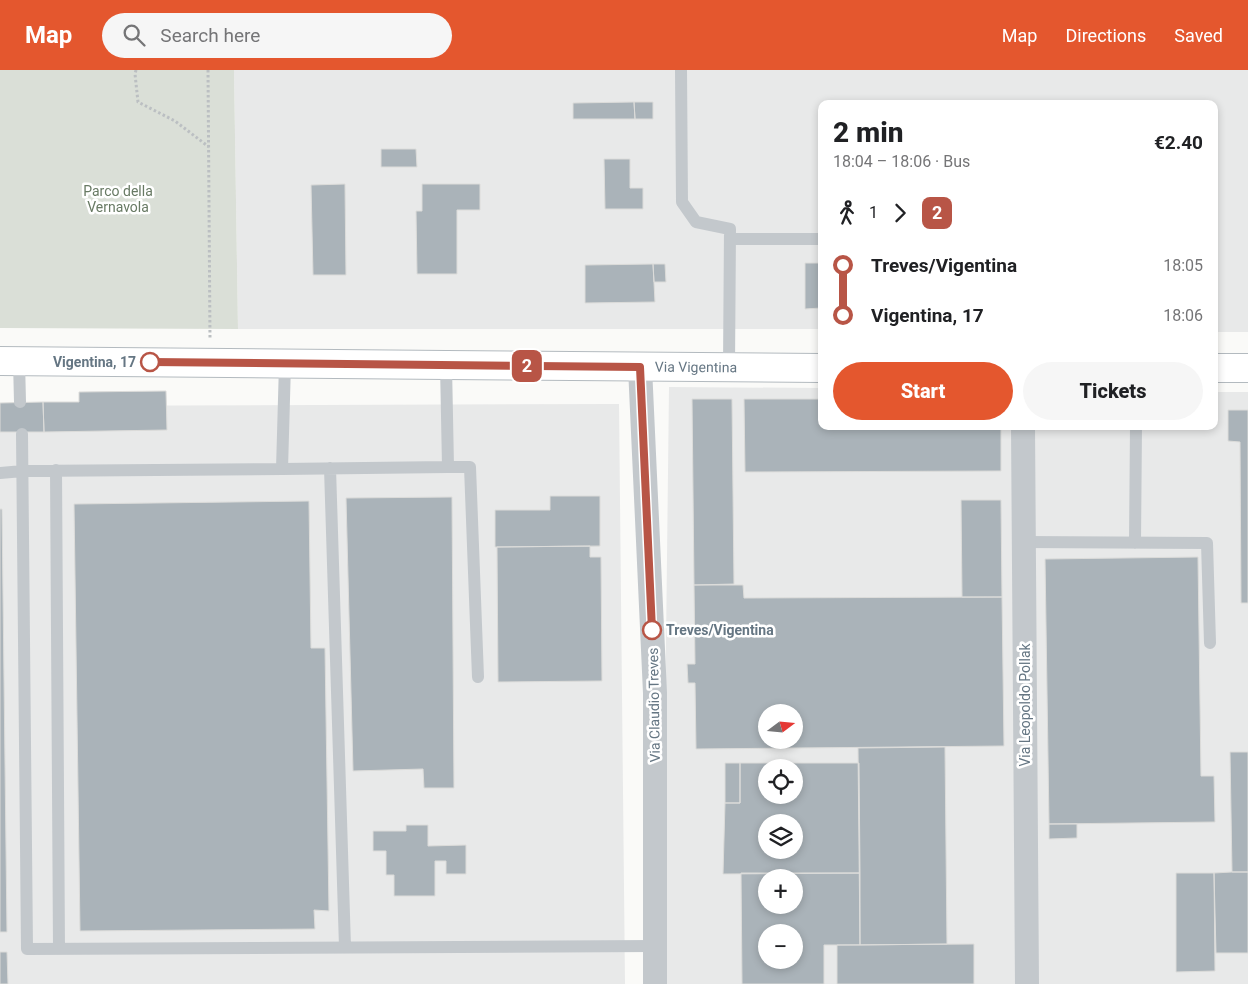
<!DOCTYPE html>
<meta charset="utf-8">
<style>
body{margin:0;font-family:Roboto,sans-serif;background:#f6f6f6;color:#202124;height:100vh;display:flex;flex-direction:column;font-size:19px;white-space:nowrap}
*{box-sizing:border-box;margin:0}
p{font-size:16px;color:#757577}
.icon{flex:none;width:28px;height:28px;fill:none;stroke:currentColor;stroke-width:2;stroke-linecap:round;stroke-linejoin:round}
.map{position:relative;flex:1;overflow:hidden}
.side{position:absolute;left:818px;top:30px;width:400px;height:330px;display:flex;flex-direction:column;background:#fff;border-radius:10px;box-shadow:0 2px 8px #0003}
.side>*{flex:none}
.badge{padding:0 10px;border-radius:8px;font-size:18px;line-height:32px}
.needle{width:32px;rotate:74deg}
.buttons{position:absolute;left:758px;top:634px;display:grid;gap:10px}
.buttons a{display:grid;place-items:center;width:45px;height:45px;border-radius:50%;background:#fff;box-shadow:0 2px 8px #0003;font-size:25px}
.map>.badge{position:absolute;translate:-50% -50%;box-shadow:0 0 0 2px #fff}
.legs{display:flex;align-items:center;gap:8px;height:55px;padding:0 15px;font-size:16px}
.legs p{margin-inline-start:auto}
.head{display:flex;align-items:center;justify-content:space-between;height:85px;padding:0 15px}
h1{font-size:28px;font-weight:800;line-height:38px}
.cta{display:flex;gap:10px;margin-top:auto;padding:10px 15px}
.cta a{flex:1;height:58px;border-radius:30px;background:#e4572e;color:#fff;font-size:20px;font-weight:800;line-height:58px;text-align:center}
.cta a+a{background:#f6f6f6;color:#202124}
ul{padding:0 15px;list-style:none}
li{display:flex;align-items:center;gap:18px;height:50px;font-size:19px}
li i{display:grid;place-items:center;width:8px;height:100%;margin:0 6px;background:currentColor}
li i::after{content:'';width:12px;height:12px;margin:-6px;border:4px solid;border-radius:50%;background:#fff}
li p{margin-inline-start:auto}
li:first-child i{background:linear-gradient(#0000 50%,currentColor 0)}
li:last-child i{background:linear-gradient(currentColor 50%,#0000 0)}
header{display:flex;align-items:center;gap:30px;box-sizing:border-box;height:70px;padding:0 25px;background:#e4572e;color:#fff}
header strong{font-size:24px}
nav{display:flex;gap:28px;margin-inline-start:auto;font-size:18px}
.search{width:350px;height:45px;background:#f6f6f6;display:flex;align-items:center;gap:12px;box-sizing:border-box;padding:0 18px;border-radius:28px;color:#757577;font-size:19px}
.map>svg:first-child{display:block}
.built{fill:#e8e9e9;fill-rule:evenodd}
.green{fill:#dadfd7}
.building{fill:#aab3b9;stroke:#dcdcda;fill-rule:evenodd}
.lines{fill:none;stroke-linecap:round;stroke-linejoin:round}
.secondary-casing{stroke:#b3babf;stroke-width:30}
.path{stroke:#bbbfc2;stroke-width:3;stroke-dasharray:2.5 2.5;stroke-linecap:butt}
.lane{stroke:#c3c8cc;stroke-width:12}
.street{stroke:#c3c8cc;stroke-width:24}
.secondary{stroke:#fff;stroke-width:28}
.line-1-casing{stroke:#fff;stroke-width:11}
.line-1{stroke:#b85546;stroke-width:8}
.stop-1-dot{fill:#fff;stroke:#b85546;stroke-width:2.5}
.labels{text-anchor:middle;stroke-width:5;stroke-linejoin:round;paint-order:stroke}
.park-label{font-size:14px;fill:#687a64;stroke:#fff}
.stop-label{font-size:14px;font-weight:bold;fill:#657683;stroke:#fff;text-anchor:end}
.street-label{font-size:14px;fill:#657683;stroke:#fff}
</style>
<header>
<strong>Map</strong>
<div class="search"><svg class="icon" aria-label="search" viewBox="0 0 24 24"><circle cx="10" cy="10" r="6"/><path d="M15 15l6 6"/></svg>Search here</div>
<nav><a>Map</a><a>Directions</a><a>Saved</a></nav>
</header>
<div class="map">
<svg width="1248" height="914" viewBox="0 0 1248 914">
<rect width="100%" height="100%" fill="#fafaf8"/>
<!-- built -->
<path class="built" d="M234,0H1248V262H1214V34H821V259H238Z
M669,317L821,318V356H1214V322H1248V914H662ZM766,642H794V670H766ZM766,698H794V725H766ZM766,752H794V780H766ZM766,808H794V835H766ZM766,862H794V890H766Z
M619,334L625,914H0V336Z"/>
<!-- green -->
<path class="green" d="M0,0H234L238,259L0,258Z"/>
<!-- building -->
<path class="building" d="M634,32L635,49H573V33Z
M634,32H653V49H635Z
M381,79H416L417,97H381Z
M604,89H630V118H643V139H605Z
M345,114L346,205H313L311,115Z
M422,114H480V140H457V204H417L416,141H422Z
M805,193H821V238L805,239Z
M653,194H665L666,212H654Z
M653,194L655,232L585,233V195Z
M166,321L167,360L44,362L43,332H79V322Z
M692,329H732L734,514L694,515Z
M744,329H821V356H1001V401L745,402Z
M43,332L44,362H0V333Z
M1228,340H1248V533H1241L1240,372L1228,371Z
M550,426H600V476L495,477V440H550Z
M452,427L454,718H424L423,699L353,701L346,428Z
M961,430H1001L1002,527H962Z
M309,431L311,578H325L329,841L314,840L315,859L80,861L74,434Z
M0,439H2L7,862H0Z
M590,476V487H601L602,611L498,612L497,477Z
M1198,487L1201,706H1214L1215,752L1049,754L1045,489Z
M694,515H743L744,528L1002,527L1004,676L696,679L695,613H688L687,594H695ZM766,642H794V670H766Z
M945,677L947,874L860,875L858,678Z
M1230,682H1248V802H1232Z
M725,693H740V733H725Z
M740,693H859L860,803L723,804L725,733H740ZM766,698H794V725H766ZM766,752H794V780H766Z
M1049,754H1077V768L1049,769Z
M406,755H428V776L466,775V804H446V791H435V826H394V805H386V781H373V761H406Z
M1232,802H1248V883H1216L1214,803Z
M741,803H860V875H824V914H742ZM766,808H794V835H766ZM766,862H794V890H766Z
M1176,803H1214L1215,901L1176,902Z
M974,874V914H837V875Z
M0,882H7L8,914H0Z"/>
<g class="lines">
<!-- secondary casing -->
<g class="secondary-casing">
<g id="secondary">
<path id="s1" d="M0,291L446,295L821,298"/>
<path d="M1214,298H1248"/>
</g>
</g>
<!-- path -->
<path class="path" d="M136,0L135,4L138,32L175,51L209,77
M208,0L210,269"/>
<!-- lane -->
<path class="lane" d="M681,0L682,132L696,152L730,159L729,297
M730,169H821
M19,291L20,332
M22,364L27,879L655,876
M448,397H470L478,607
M330,398L345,877
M282,399L448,397L446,295
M56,400L59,879
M0,403L23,401L282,399L285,294
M1024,472L1207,473L1210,573
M1135,473L1136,356"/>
<!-- street -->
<path class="street" d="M640,297L655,623V914
M1023,356L1027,914"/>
<!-- secondary -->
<use href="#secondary" class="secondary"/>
</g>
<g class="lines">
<!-- line-1 casing -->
<g class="line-1-casing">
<path id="line-1" d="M150,292L640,297L652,560"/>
</g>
<!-- line-1 -->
<use href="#line-1" class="line-1"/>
</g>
<!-- markers -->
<g class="stop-1-dot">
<circle cx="150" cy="292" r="9"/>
<circle cx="652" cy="560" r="9"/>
</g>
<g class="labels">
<!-- park labels -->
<g class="park-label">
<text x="118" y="126">Parco della<tspan x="118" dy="16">Vernavola</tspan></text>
</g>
<!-- stop labels -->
<g class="stop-label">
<text x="136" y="297">Vigentina, 17</text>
<text x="666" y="565" text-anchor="start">Treves/Vigentina</text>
</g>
<!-- street labels -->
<g class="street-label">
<text dy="5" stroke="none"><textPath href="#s1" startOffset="696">Via Vigentina</textPath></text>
<text transform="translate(654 635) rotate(-91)" y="5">Via Claudio Treves</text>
<text transform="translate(1025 635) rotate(-90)" y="5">Via Leopoldo Pollak</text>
</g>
</g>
</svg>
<div class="buttons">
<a><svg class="needle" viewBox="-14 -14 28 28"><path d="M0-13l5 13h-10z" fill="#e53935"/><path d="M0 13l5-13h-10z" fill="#757577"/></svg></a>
<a><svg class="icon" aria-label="locate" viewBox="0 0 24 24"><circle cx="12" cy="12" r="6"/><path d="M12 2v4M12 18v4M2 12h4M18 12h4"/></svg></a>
<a><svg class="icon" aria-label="layers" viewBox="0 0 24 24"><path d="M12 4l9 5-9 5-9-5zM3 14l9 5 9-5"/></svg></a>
<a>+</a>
<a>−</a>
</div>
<b class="badge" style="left:527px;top:296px;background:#b85546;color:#fff">2</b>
<section class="side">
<div class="head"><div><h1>2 min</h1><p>18:04 – 18:06 · Bus</p></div><b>€2.40</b></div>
<div class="legs"><svg class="icon" aria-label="walk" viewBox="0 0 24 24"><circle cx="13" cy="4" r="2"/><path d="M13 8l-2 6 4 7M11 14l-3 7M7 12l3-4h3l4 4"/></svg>1<svg class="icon" aria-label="forward" viewBox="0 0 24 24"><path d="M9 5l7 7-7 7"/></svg><b class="badge" style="background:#b85546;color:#fff">2</b></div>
<ul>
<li><i style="color:#b85546"></i><b>Treves/Vigentina</b><p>18:05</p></li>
<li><i style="color:#b85546"></i><b>Vigentina, 17</b><p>18:06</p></li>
</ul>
<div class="cta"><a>Start</a><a>Tickets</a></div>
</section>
</div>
